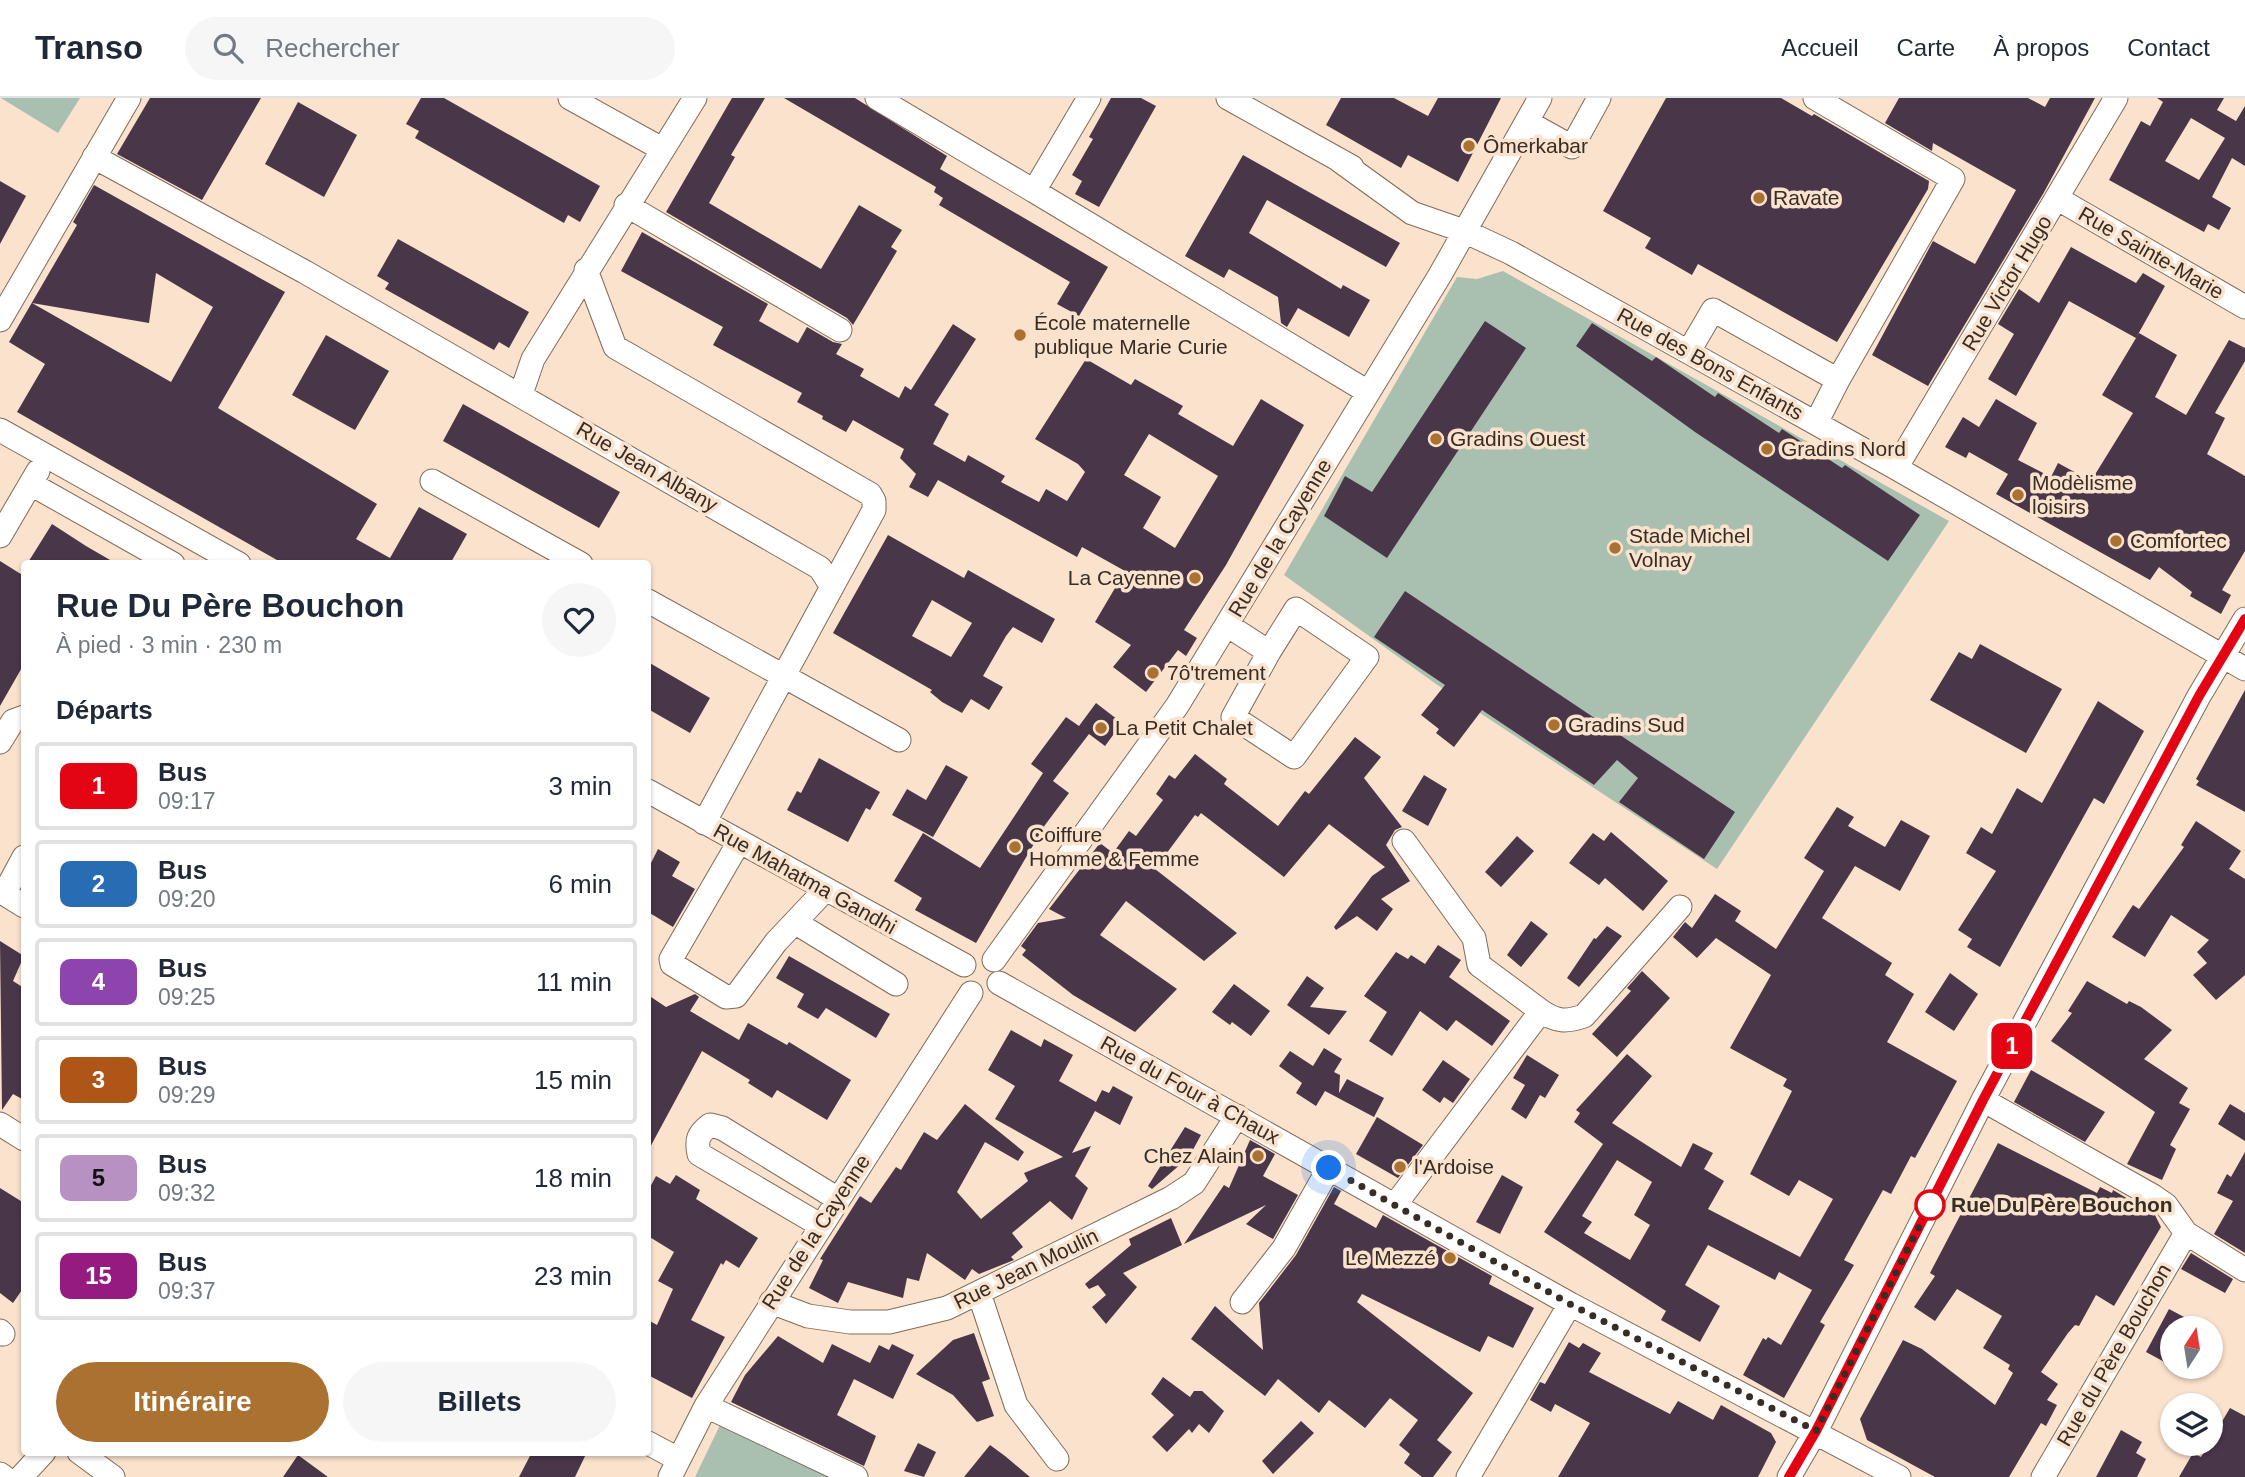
<!DOCTYPE html>
<html lang="fr">
<meta charset="utf-8">
<style>
body{margin:0;font-family:Helvetica,sans-serif;background:#f6f6f7;color:#1f2937;height:100vh;display:flex;flex-direction:column;font-size:26px;white-space:nowrap}
*{box-sizing:border-box;margin:0}
p{font-size:23px;color:#747a83}
.icon{flex:none;width:38px;height:38px;fill:none;stroke:currentColor;stroke-width:2;stroke-linecap:round;stroke-linejoin:round}
.map{position:relative;flex:1;overflow:hidden}
.details{position:absolute;left:21px;top:462px;width:630px;height:896px;display:flex;flex-direction:column;background:#fff;border-radius:7px;box-shadow:0 2px 5px #0004}
.details>*{flex:none}
.badge{padding:0 14px;border-radius:10px;font-size:24px;line-height:46px}
.needle{width:46px;rotate:12deg}
.controls{position:absolute;left:2160px;top:1218px;display:grid;gap:14px}
.controls a{display:grid;place-items:center;width:63px;height:63px;border-radius:50%;background:#fff;box-shadow:0 2px 5px #0004;font-size:35px}
.you{position:absolute;width:35px;height:35px;margin:-18px;border:5px solid #fff;border-radius:50%;background:#1a73e8;box-shadow:0 0 0 10px #1a73e833}
.map>.badge{position:absolute;translate:-50% -50%;box-shadow:0 0 0 4px #fff}
h2{padding:0 35px;font-size:26px;line-height:63px}
.round{display:grid;place-items:center;flex:none;width:74px;height:74px;border-radius:37px;background:#f6f6f7}
.head{display:flex;align-items:center;justify-content:space-between;height:119px;padding:0 35px}
h1{font-size:33px;font-weight:700;line-height:52px}
.button{display:flex;gap:14px;margin-top:auto;padding:14px 35px}
.button a{flex:1;height:80px;border-radius:42px;background:#ab7131;color:#fff;font-size:28px;font-weight:700;line-height:80px;text-align:center}
.button a+a{background:#f6f6f7;color:#1f2937}
ul{padding:0;list-style:none}
li{display:flex;align-items:center;gap:21px;height:88px;margin:0 14px 10px;padding:0 21px;border:4px solid #e0e1e3;border-radius:7px}
li div{flex:1}
li b{display:block;font-size:26px}
li em{font-style:normal}
li .badge{min-width:77px;font-weight:700;text-align:center}
header{display:flex;align-items:center;gap:42px;box-sizing:border-box;height:98px;padding:0 35px;background:#fff;border-bottom:2px solid #e0e1e3}
header strong{font-size:33px}
nav{display:flex;gap:38px;margin-inline-start:auto;font-size:24px}
.search{width:490px;height:63px;background:#f6f6f7;display:flex;align-items:center;gap:18px;box-sizing:border-box;padding:0 24px;border-radius:38px;color:#747a83;font-size:26px}
.map>svg:first-child{display:block}
.green{fill:#a9c0b0}
.building{fill:#493749;fill-rule:evenodd}
.lines{fill:none;stroke-linecap:round;stroke-linejoin:round}
.minor-casing{stroke:#806b58;stroke-width:25}
.minor{stroke:#fff;stroke-width:23}
.line-casing{stroke:#fff;stroke-width:16}
.line{stroke:#e30513;stroke-width:10}
.walk{stroke:#362d25;stroke-width:7;stroke-dasharray:0 12.6}
.poi-dot{fill:#ab7131;stroke:#fae2cd;stroke-width:2.5}
.stop-dot{fill:#fff;stroke:#e30513;stroke-width:3.5}
.labels{text-anchor:middle;stroke-width:7;stroke-linejoin:round;paint-order:stroke}
.poi-label{font-size:21px;fill:#362d25;stroke:#fae2cd;text-anchor:start}
.street-label{font-size:21px;fill:#362d25;stroke:#fae2cd}
.stop-label{font-size:21px;font-weight:bold;fill:#362d25;stroke:#fae2cd;text-anchor:start}
</style>
<header>
<strong>Transo</strong>
<div class="search"><svg class="icon" aria-label="search" viewBox="0 0 24 24"><circle cx="10" cy="10" r="6"/><path d="M15 15l6 6"/></svg>Rechercher</div>
<nav><a>Accueil</a><a>Carte</a><a>À propos</a><a>Contact</a></nav>
</header>
<div class="map">
<svg width="2245" height="1379" viewBox="0 0 2245 1379">
<rect width="100%" height="100%" fill="#fae2cd"/>
<!-- green -->
<path class="green" d="M1,0H80L58,35Z
M1503,173L1949,423L1717,771L1436,586L1284,477L1457,179L1477,181Z
M722,1323L839,1379H695Z"/>
<!-- building -->
<path class="building" d="M150,0H261L202,102L117,56Z
M421,0H444L600,88L580,124L568,117L564,125L415,40L419,33L406,26Z
M732,0H765L731,57L735,59L709,105L821,171L859,107L902,132L891,149L897,153L853,227L847,220L666,114Z
M784,0H855L947,58L940,71L1108,169L1079,218L1057,206L1070,184L939,107L943,100L934,94L936,89Z
M1111,0H1141L1156,8L1099,109L1075,96L1082,83L1072,77L1093,41L1089,39Z
M1341,0H1394L1428,18L1438,0H1501L1458,84L1408,57L1401,70L1326,27Z
M1666,0H1781L1812,18L1814,16L1929,83L1928,91L1837,244L1698,166L1692,177L1645,150L1651,140L1603,113Z
M1899,0H2028L2045,9L2050,0H2095L2043,96L1928,288L1872,257L1933,143L1975,166L2016,92L1933,45L1932,53L1885,25Z
M2157,0H2224L2217,12L2236,23L2245,8V68L2232,60L2212,99L2231,110L2219,132L2208,126L2204,134L2109,82L2141,23L2150,28L2163,4ZM2191,20L2225,40L2199,82L2165,63Z
M298,4L357,37L324,99L265,66Z
M1243,57L1400,145L1386,169L1267,102L1249,135L1341,191L1343,187L1370,202L1349,239L1298,210L1287,229L1281,225L1278,199L1229,171L1224,180L1185,158Z
M0,83L26,98L0,146Z
M94,87L285,194L218,310L377,406L356,441L390,460L419,409L467,436L450,466H284L17,314L45,266L9,244L77,127L73,124ZM156,175L213,209L171,284L32,205L149,225Z
M642,134L768,206L759,223L798,245L807,229L833,244L842,246L836,256L864,271L860,278L899,300L905,288L911,292L953,226L976,241L934,307L949,316L933,346L965,364L968,357L1005,378L1001,384L1039,404L1046,391L1067,403L1085,374L1078,366L1035,341L1086,261L1131,287L1135,281L1183,308L1178,316L1233,348L1261,301L1304,327L1226,467L1184,532L1197,540L1186,558L1178,552L1146,594L1113,569L1131,547L1095,524L1125,473L1082,449L1077,459L938,382L928,399L909,389L916,376L900,360L904,351L853,322L846,334L822,321L823,318L797,304L802,295L713,247L723,229L621,173ZM1149,336L1218,378L1175,450L1143,430L1161,399L1124,377Z
M398,141L529,214L509,250L499,244L494,252L385,191L389,185L377,178Z
M2071,149L2136,185L2143,175L2165,188L2136,240L2069,203L2016,298L1988,281L2014,236L1998,226L2019,191L2039,205Z
M1485,223L1526,250L1387,460L1324,418L1345,378L1372,394Z
M1592,225L1652,263L1656,259L1715,299L1718,295L1779,335L1782,331L1842,370L1845,367L1920,417L1888,463L1695,334L1576,248Z
M2139,235L2177,257L2155,299L2186,317L2229,242L2245,250V263L2215,315L2225,320L2207,356L2245,378V453L2222,492L2231,497L2221,516L2190,498L2192,494L2159,469L2150,482L1996,396L2008,376L1969,354L1966,360L1945,349L1963,319L1979,329L1996,301L2037,325L2018,362L2051,379L2058,365L2091,383L2133,315L2102,297Z
M326,237L389,273L355,332L292,297Z
M463,306L620,394L599,430L443,343Z
M52,426L86,448L117,466H27Z
M888,437L964,480L968,472L1055,521L1042,545L1013,529L1006,538L983,578L1003,589L989,612L971,601L962,615L942,604L930,594L932,592L833,535ZM932,502L972,525L951,559L912,538Z
M0,463L24,478V566L0,608Z
M1405,493L1735,714L1704,761L1619,704L1638,680L1617,662L1594,687L1482,612L1454,649L1436,635L1439,631L1421,617L1445,587L1374,539Z
M1980,546L2062,591L2026,655L1930,602L1959,554L1972,561Z
M648,564L710,600L690,635L648,611Z
M2245,592V714L2196,687L2199,683L2196,681Z
M2098,603L2144,633L2104,706L2094,700L2000,869L1967,849L1972,841L1958,832L1996,773L1966,755L1981,729L1992,736L2017,690L2042,705Z
M1096,605L1122,625L1105,648L1089,636L1053,683L1069,695L1045,727L976,845L915,812L922,800L894,783L923,735L980,770L1043,675L1031,666L1066,619L1079,628Z
M1355,639L1381,659L1364,680L1402,729L1395,732L1386,747L1410,783L1381,801L1393,811L1377,833L1357,818L1336,832L1334,829L1372,778L1385,769L1329,726L1284,779L1201,715L1198,719L1195,717L1155,771L1237,835L1204,863L1126,803L1100,837L1177,891L1135,934L1073,897L1022,857L1026,852L1021,848L1038,825L1066,820L1049,811L1100,745L1113,755L1129,733L1136,738L1163,702L1156,696L1169,677L1175,681L1195,656L1227,681L1224,686L1278,728L1305,693L1309,696Z
M819,660L880,694L870,712L866,710L848,744L787,712L797,693L801,695Z
M946,667L968,679L933,739L892,717L907,691L926,702Z
M1424,677L1447,691L1428,728L1402,713Z
M1837,709L1854,719L1848,728L1885,749L1901,722L1930,738L1900,793L1855,768L1822,820L1892,865L1885,877L1914,896L1887,944L1957,983L1915,1060L1911,1058L1891,1096L1883,1092L1844,1162L1854,1167L1820,1224L1825,1227L1784,1300L1743,1277L1763,1240L1766,1242L1768,1239L1781,1247L1812,1192L1779,1174L1775,1182L1708,1147L1685,1187L1720,1208L1700,1244L1661,1222L1666,1213L1544,1134L1603,1046L1574,1024L1580,1015L1576,1012L1627,956L1652,978L1612,1025L1681,1069L1693,1045L1713,1055L1704,1071L1724,1083L1708,1111L1800,1159L1833,1101L1799,1082L1789,1098L1750,1076L1792,993L1783,988L1787,981L1730,950L1771,877L1716,840L1697,860L1673,839L1685,824L1692,830L1715,796L1741,813L1735,823L1776,851L1824,773L1804,760ZM1617,1062L1652,1084L1634,1117L1650,1127L1630,1162L1584,1135L1592,1124L1582,1118Z
M2196,723L2241,753L2229,771L2245,781V877L2216,902L2193,877L2207,865L2197,854L2209,842L2171,817L2145,859L2112,839L2133,807L2139,811L2184,749L2181,747Z
M1611,734L1668,783L1643,813L1605,780L1599,787L1569,765L1593,735L1604,743Z
M1517,738L1534,753L1501,789L1485,774Z
M658,751L680,764L672,778L695,791L673,829L648,814V771Z
M1531,823L1548,836L1521,869L1507,857Z
M1607,828L1622,838L1579,889L1567,880L1594,840L1596,841Z
M0,843L24,858L13,883L24,890V1002L13,996L2,1012Z
M1438,847L1461,862L1449,879L1510,923L1492,948L1456,922L1447,933L1420,913L1392,958L1369,943L1387,914L1364,898L1396,854L1408,861L1411,857L1425,866Z
M789,858L890,916L876,940L826,910L818,921L797,909L804,896L776,880Z
M1642,873L1670,900L1617,959L1592,936L1631,893L1627,890Z
M1950,875L1978,896L1954,933L1925,914Z
M1307,878L1324,890L1310,909L1347,913L1329,937L1287,907Z
M2087,883L2127,906L2129,903L2141,909L2172,932L2144,961L2188,990L2179,1005L2190,1011L2170,1047L2176,1051L2162,1082L2127,1066L2155,1014L2051,943L2072,915L2068,913Z
M1234,886L1270,913L1251,938L1232,924L1230,927L1212,914Z
M695,896L699,899L690,913L739,942L748,925L787,947L789,944L851,982L827,1022L777,992L772,1000L748,985L750,982L702,953L648,1053V897L666,909Z
M1011,932L1041,949L1044,941L1073,957L1059,983L1096,1004L1102,992L1109,995L1113,988L1133,999L1120,1027L1095,1013L1072,1055L1091,1048L1075,1078L1088,1090L1072,1122L1050,1103L1012,1135L1023,1149L1011,1159L1014,1162L979,1176L972,1171L965,1182L927,1155L919,1183L907,1180L903,1200L848,1184L838,1205L809,1190L823,1162L820,1161L860,1098L871,1105L896,1069L901,1072L924,1034L937,1042L965,1006L1024,1054L1018,1063L985,1044L957,1094L981,1121L1028,1083L1024,1075L1063,1059L995,1021L1015,988L988,972Z
M1324,950L1342,961L1334,974L1340,977L1339,995L1347,981L1384,1000L1374,1019L1325,993L1316,1008L1296,995L1302,985L1279,968L1290,953L1313,968Z
M1527,957L1559,977L1545,1000L1540,997L1526,1021L1511,1011L1525,987L1513,980Z
M1443,962L1470,981L1453,1005L1444,999L1440,1005L1422,992Z
M2031,972L2105,1014L2085,1044L2014,1004Z
M2230,1006L2245,1015V1043L2218,1026Z
M1377,1019L1423,1047L1398,1080L1356,1056Z
M1185,1029L1201,1037L1189,1059L1152,1091L1148,1088Z
M1250,1042L1275,1056L1263,1078L1298,1097L1273,1141L1246,1126L1266,1107L1184,1146L1224,1087L1229,1090Z
M1998,1045L2097,1095L2100,1089L2112,1095L2113,1092L2155,1117L2161,1129L2114,1208L2096,1197L2079,1228L2075,1227L2068,1235L2041,1274L2058,1286L2047,1302L2057,1307L2046,1328L2041,1325L2009,1379H1935L1867,1342L1860,1321L1903,1242L1922,1251L1995,1307L2013,1275L2008,1271L2010,1267L1983,1250L2002,1218L1957,1191L1935,1223L1914,1209L1935,1178L1930,1175Z
M2245,1054V1155L2214,1136L2233,1103L2217,1095L2227,1076L2231,1079Z
M676,1077L700,1092L696,1101L758,1140L739,1170L726,1162L723,1167L721,1165L691,1222L725,1239L692,1300L648,1277V1222L657,1227L673,1191L658,1183L674,1154L648,1138V1093L656,1078L670,1086Z
M1502,1077L1523,1089L1500,1136L1476,1124Z
M1334,1089L1341,1093L1334,1106L1376,1130L1383,1117L1492,1178L1489,1186L1534,1210L1513,1250L1488,1238L1480,1254L1362,1196L1357,1204L1473,1295L1437,1342L1452,1354L1433,1379H1422L1404,1365L1410,1356L1399,1347L1418,1322L1390,1300L1365,1330L1329,1302L1319,1315L1278,1281L1265,1298L1191,1241L1215,1208L1263,1252L1259,1205L1296,1157Z
M0,1090L24,1105V1189L13,1205L0,1195Z
M1171,1120L1182,1147L1123,1175L1137,1189L1106,1226L1092,1209L1106,1197L1098,1187L1089,1191L1085,1186L1131,1147L1129,1141Z
M2191,1155L2233,1181L2225,1195L2181,1171Z
M2169,1211L2186,1220L2180,1230H2172V1268L2146,1254Z
M974,1235L990,1281L982,1284L994,1318L977,1324L953,1297L916,1276L953,1242Z
M778,1238L823,1265L832,1246L870,1265L879,1247L889,1252L892,1246L914,1257L893,1301L854,1281L837,1317L876,1338L864,1368L731,1304L745,1277Z
M1569,1244L1579,1250L1583,1245L1601,1255L1589,1274L1670,1316L1678,1303L1713,1322L1721,1307L1771,1335L1776,1344L1758,1379H1558L1590,1325L1555,1306L1551,1314L1530,1302L1540,1284L1545,1286Z
M1163,1279L1190,1299L1194,1293H1202L1224,1313L1209,1335L1199,1326L1192,1335L1189,1331L1167,1354L1152,1339L1174,1317L1151,1296Z
M2230,1310L2245,1318V1379H2179L2193,1355L2201,1359Z
M1301,1323L1314,1335L1273,1376L1262,1363Z
M2121,1332L2142,1344L2136,1355L2146,1361L2137,1379H2096Z
M918,1345L936,1354L924,1379L904,1373Z
M990,1347L1005,1358L1030,1379H964Z
M532,1354H587L575,1379H519Z
M298,1357L328,1379H283Z"/>
<g class="lines">
<!-- minor casing -->
<g class="minor-casing">
<path id="minor" d="M570,0L662,51
M877,0L1034,93
M1089,0L1034,93L1368,294
M1228,0L1352,69
M1527,24L1572,49L1599,0
M94,59L305,174L820,470L832,489L704,725
M1340,63L1412,115L1464,133L1511,155L1896,370L2245,571
M2058,101L2245,209
M626,107L840,232
M586,172L615,249L870,396L874,403V412L832,489
M0,222L129,0
M1689,253L1713,212L1838,282L1953,81L1815,0
M521,296L533,261L695,0
M1816,325L1838,282
M0,332L239,466
M1896,370L2116,0
M432,383L581,466
M31,386L173,466
M0,438L38,373
M648,503L899,642
M1227,527L1269,554L1233,619L1294,659L1367,559L1296,511L1269,554
M0,644L13,623L24,619
M648,693L964,867
M739,744L671,861L672,866L726,899L736,898L776,844L826,791
M0,793L24,808
M4,796L24,759
M796,825L896,886
M994,862L1177,608L1440,177L1540,0
M999,885L1570,1206L1899,1379
M1541,913C1557,924 1566,924 1584,918L1680,809
M1983,1002L2153,1098L2166,1107L2186,1135L2245,1172
M0,1026L24,1041
M1395,1107L1541,913L1479,867L1474,840L1404,743
M820,1127L699,1056C696,1042 698,1036 710,1027L722,1030L838,1101
M979,1195L1016,1307L1057,1361
M771,1204L808,1218L850,1224H889L947,1210L1171,1100L1194,1085L1237,1018
M1242,1204L1284,1150L1329,1070
M0,1233L3,1236
M706,1308L856,1379
M648,1345L678,1361
M79,1354L113,1379
M0,1376L4,1379
M21,1379L44,1354
M670,1379L706,1308L971,895
M1468,1379L1570,1206
M1789,1379L1816,1333L1983,1002L2199,598L2245,521
M2043,1379L2186,1135"/>
</g>
<!-- minor -->
<use href="#minor" class="minor"/>
</g>
<g class="lines">
<!-- line casing -->
<g class="line-casing">
<path id="line" d="M1789,1379L1816,1333L1983,1002L2199,598L2245,521"/>
</g>
<!-- line -->
<use href="#line" class="line"/>
<!-- walk -->
<path class="walk" d="M1329,1070L1570,1206L1816,1333L1930,1107"/>
</g>
<!-- markers -->
<g class="poi-dot">
<circle cx="1469" cy="48" r="7"/>
<circle cx="1759" cy="100" r="7"/>
<circle cx="1020" cy="237" r="7"/>
<circle cx="1436" cy="341" r="7"/>
<circle cx="1767" cy="351" r="7"/>
<circle cx="2018" cy="397" r="7"/>
<circle cx="2116" cy="443" r="7"/>
<circle cx="1615" cy="450" r="7"/>
<circle cx="1195" cy="480" r="7"/>
<circle cx="1153" cy="575" r="7"/>
<circle cx="1554" cy="627" r="7"/>
<circle cx="1101" cy="630" r="7"/>
<circle cx="1015" cy="749" r="7"/>
<circle cx="1258" cy="1058" r="7"/>
<circle cx="1400" cy="1069" r="7"/>
<circle cx="1450" cy="1160" r="7"/>
</g>
<circle class="stop-dot" cx="1930" cy="1107" r="14"/>
<g class="labels">
<!-- poi labels -->
<g class="poi-label">
<text x="1483" y="55">Ômerkabar</text>
<text x="1773" y="107">Ravate</text>
<text x="1034" y="232">École maternelle<tspan x="1034" dy="24">publique Marie Curie</tspan></text>
<text x="1450" y="348">Gradins Ouest</text>
<text x="1781" y="358">Gradins Nord</text>
<text x="2032" y="392">Modèlisme<tspan x="2032" dy="24">loisirs</tspan></text>
<text x="1629" y="445">Stade Michel<tspan x="1629" dy="24">Volnay</tspan></text>
<text x="2130" y="450">Comfortec</text>
<text x="1181" y="487" text-anchor="end">La Cayenne</text>
<text x="1167" y="582">7ô'trement</text>
<text x="1568" y="634">Gradins Sud</text>
<text x="1115" y="637">La Petit Chalet</text>
<text x="1029" y="744">Coiffure<tspan x="1029" dy="24">Homme &amp; Femme</tspan></text>
<text x="1244" y="1065" text-anchor="end">Chez Alain</text>
<text x="1414" y="1076">l'Ardoise</text>
<text x="1436" y="1167" text-anchor="end">Le Mezzé</text>
</g>
<!-- street labels -->
<g class="street-label">
<text transform="translate(2151 155) rotate(30)" y="7">Rue Sainte-Marie</text>
<text transform="translate(2007 185) rotate(-59)" y="7">Rue Victor Hugo</text>
<text transform="translate(1710 266) rotate(29)" y="7">Rue des Bons Enfants</text>
<text transform="translate(647 369) rotate(30)" y="7">Rue Jean Albany</text>
<text transform="translate(1280 440) rotate(-59)" y="7">Rue de la Cayenne</text>
<text transform="translate(805 781) rotate(29)" y="7">Rue Mahatma Gandhi</text>
<text transform="translate(1190 992) rotate(29)" y="7">Rue du Four à Chaux</text>
<text transform="translate(816 1134) rotate(-57)" y="7">Rue de la Cayenne</text>
<text transform="translate(1026 1171) rotate(-26)" y="7">Rue Jean Moulin</text>
<text transform="translate(2114 1257) rotate(-60)" y="7">Rue du Père Bouchon</text>
</g>
<!-- stop labels -->
<g class="stop-label">
<text x="1951" y="1114">Rue Du Père Bouchon</text>
</g>
</g>
</svg>
<div class="controls">
<a><svg class="needle" viewBox="-14 -14 28 28"><path d="M0-13l5 13h-10z" fill="#e53935"/><path d="M0 13l5-13h-10z" fill="#747a83"/></svg></a>
<a><svg class="icon" aria-label="layers" viewBox="0 0 24 24"><path d="M12 4l9 5-9 5-9-5zM3 14l9 5 9-5"/></svg></a>
</div>
<div class="you" style="left:1329px;top:1070px"></div>
<b class="badge" style="left:2012px;top:948px;background:#e30513;color:#fff">1</b>
<section class="details">
<div class="head"><div><h1>Rue Du Père Bouchon</h1><p>À pied · 3 min · 230 m</p></div><a class="round"><svg class="icon" aria-label="heart" viewBox="0 0 24 24"><path d="M12 20l-8-8c-3-5 5-10 8-4 3-6 11-1 8 4z"/></svg></a></div>
<h2>Départs</h2>
<ul>
<li><span class="badge" style="background:#e30513;color:#fff">1</span><div><b>Bus</b><p>09:17</p></div><em>3 min</em></li>
<li><span class="badge" style="background:#286db4;color:#fff">2</span><div><b>Bus</b><p>09:20</p></div><em>6 min</em></li>
<li><span class="badge" style="background:#8e44ad;color:#fff">4</span><div><b>Bus</b><p>09:25</p></div><em>11 min</em></li>
<li><span class="badge" style="background:#ad5618;color:#fff">3</span><div><b>Bus</b><p>09:29</p></div><em>15 min</em></li>
<li><span class="badge" style="background:#b791c2;color:#111">5</span><div><b>Bus</b><p>09:32</p></div><em>18 min</em></li>
<li><span class="badge" style="background:#951b81;color:#fff">15</span><div><b>Bus</b><p>09:37</p></div><em>23 min</em></li>
</ul>
<div class="button"><a>Itinéraire</a><a>Billets</a></div>
</section>
</div>
